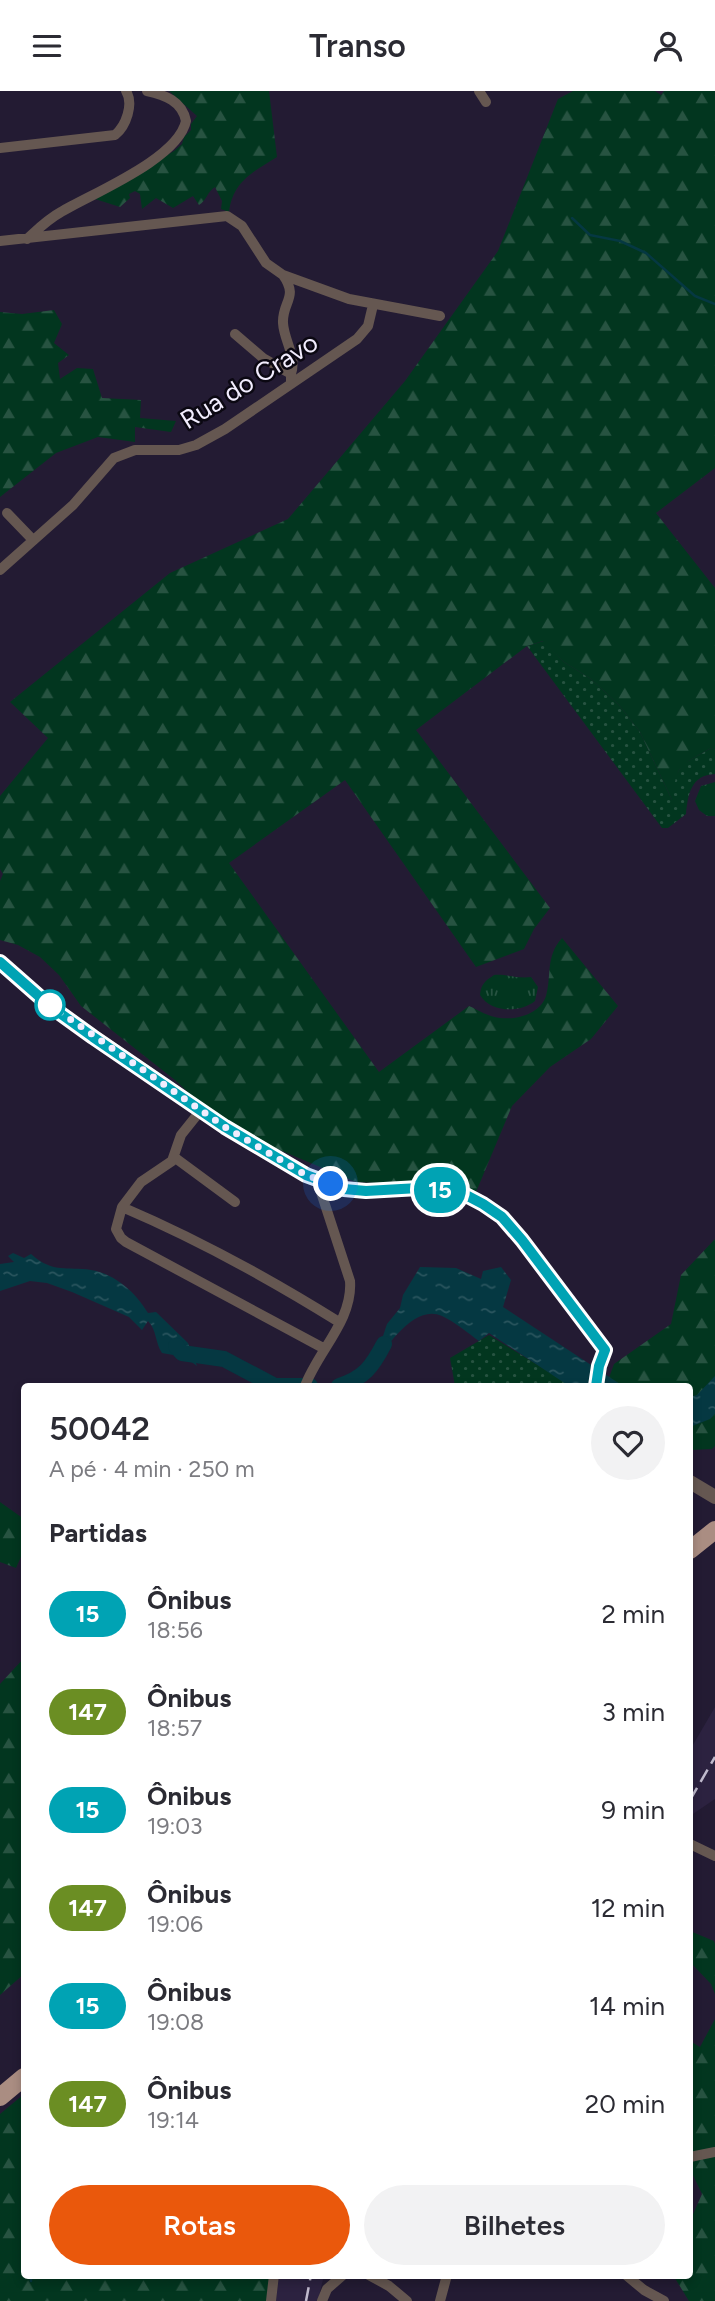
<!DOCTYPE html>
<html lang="pt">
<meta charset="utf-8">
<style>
body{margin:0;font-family:Figtree,sans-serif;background:#f2f2f3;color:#2b2b33;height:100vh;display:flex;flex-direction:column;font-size:26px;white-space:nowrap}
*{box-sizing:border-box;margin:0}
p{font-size:23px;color:#7c7c81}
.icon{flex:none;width:38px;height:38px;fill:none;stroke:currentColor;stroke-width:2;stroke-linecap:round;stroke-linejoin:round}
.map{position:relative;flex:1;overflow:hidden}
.panel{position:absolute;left:21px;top:1292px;width:672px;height:896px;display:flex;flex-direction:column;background:#fff;border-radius:7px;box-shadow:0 4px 10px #0003}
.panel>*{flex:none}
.badge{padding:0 14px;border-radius:23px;font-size:24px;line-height:46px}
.you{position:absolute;width:35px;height:35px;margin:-18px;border:5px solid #fff;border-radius:50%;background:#1a73e8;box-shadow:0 0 0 10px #1a73e833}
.map>.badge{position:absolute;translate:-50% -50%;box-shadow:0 0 0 4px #fff}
h2{padding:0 28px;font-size:26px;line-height:63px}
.round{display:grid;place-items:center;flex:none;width:74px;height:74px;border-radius:37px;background:#f2f2f3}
.headline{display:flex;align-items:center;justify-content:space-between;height:119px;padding:0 28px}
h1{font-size:33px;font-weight:600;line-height:52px}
.button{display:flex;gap:14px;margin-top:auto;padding:14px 28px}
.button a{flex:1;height:80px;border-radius:42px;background:#ea580c;color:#fff;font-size:28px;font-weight:600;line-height:80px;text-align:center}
.button a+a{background:#f2f2f3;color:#2b2b33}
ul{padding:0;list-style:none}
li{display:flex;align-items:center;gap:21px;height:98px;padding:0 28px}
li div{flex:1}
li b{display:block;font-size:26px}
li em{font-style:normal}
li .badge{min-width:77px;font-weight:700;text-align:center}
header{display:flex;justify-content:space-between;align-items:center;height:91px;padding:0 28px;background:#fff;font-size:32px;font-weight:600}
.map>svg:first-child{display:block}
.built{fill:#2c2240}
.grass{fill:url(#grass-dots)}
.forest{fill:url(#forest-firs)}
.park{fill:url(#park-tufts)}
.water{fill:url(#water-ripples)}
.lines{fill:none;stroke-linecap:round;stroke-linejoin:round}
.stream{stroke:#053842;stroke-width:2.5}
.river{stroke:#053842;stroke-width:16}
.minor{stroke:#655751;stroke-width:10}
.tertiary{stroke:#655751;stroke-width:14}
.primary{stroke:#aa8d82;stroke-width:18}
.rail{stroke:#c0bacd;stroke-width:2.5;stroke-dasharray:14 7;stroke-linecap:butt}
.line-casing{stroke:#fff;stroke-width:16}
.line{stroke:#00a3b4;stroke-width:10}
.walk{stroke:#f2edfe;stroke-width:7;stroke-dasharray:0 12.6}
.stop-dot{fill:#fff;stroke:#00a3b4;stroke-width:3.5}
.labels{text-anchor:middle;stroke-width:5;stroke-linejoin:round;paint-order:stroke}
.street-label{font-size:26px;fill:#f2edfe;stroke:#0b0812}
</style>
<header><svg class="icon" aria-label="menu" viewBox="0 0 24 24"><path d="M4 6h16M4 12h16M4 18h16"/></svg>Transo<svg class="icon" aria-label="person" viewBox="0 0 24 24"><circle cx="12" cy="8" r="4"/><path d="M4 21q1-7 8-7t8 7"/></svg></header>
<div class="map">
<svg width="715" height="2210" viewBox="0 0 715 2210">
<defs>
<pattern id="grass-dots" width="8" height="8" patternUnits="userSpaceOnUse" patternTransform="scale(1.75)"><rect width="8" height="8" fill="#02361f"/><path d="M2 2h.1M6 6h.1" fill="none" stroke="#275341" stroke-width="1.8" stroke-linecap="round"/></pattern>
<pattern id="forest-firs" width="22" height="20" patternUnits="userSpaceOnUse" patternTransform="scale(1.75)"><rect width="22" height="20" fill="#02361f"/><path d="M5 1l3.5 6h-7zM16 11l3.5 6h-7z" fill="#275341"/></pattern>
<pattern id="park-tufts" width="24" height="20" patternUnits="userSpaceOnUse" patternTransform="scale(1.75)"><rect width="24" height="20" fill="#02361f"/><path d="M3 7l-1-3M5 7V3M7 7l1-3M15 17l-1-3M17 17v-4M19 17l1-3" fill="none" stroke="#275341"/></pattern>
<pattern id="water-ripples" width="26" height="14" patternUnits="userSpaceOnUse" patternTransform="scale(1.75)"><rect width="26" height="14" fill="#053842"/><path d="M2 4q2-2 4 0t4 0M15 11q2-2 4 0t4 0" fill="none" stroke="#2a555e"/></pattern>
</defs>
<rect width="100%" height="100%" fill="#231b33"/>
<!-- built -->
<path class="built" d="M715,1616V1708L690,1725V1659Z
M279,2184H324L318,2210H276Z"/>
<!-- grass -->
<path class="grass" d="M544,550L564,571L591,588L619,614L640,641L672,709L674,687L683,673L711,657L715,659V683C691,684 688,703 686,723L668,737H662L527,555Z
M489,1244L572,1295H455L450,1267Z"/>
<!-- forest -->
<path class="forest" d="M169,0H269L277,66C253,81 233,90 229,121L221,118L222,110L215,96C207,101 207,109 199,114L193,105L173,117L156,107L142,118L140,103L135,100L129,103L130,107L120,116L95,108L174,60L182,53L184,46L191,39V33L197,25Z
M573,0H655L661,4L664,0H715V377L656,422L715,497V659L711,657C680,675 675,673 673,711L640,641L619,614L591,588L564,571L543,550L527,555L416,639L550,817L534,838L524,858L476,876L345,689L229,772L379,981L469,915C478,919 489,926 500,927C517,929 540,923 546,905C552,884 545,866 562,847L618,915L591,948L550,976L512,1015L476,1101L422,1094L356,1091L225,1036L175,989L81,915L59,884L40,866L18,854L0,849V790L3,783L0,778V705L48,647L10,611L170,482L288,428L405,290L498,160L558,8Z
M54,219L62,233L54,252L69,264L58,272L60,288L77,277L93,278L102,307L141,309L140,327L176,330L171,341L135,336V351L98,346L56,362L0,406V221L22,223Z
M715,1148V1355L712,1358L690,1359V1295H606L614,1273L671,1233L681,1184Z
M0,1411L24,1428V1459L16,1477L0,1471Z
M24,1567V1883L0,1904V1593Z
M690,1840L714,1850L715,1853V1903L711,1893L690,1871Z
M715,1928V2210H689L673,2184H690V2130L702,2103L690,2078V1950L700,1956Z
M24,2003V2184H275L273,2210H0V2023Z"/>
<!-- park -->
<path class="park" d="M715,691V725H707L699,719L695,710L701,695Z
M494,884C507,883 518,888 531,886L538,896L535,910C520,922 491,922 480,904C481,893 485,890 494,884Z"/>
<!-- water -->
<path class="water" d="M13,1162L24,1167L31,1163C49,1179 60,1177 82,1178C111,1179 134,1199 148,1222L156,1221L188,1252L197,1275L185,1266L162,1262C155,1252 157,1239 148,1230L142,1239L129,1226L72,1201L47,1192L30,1190L0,1200V1173L14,1171L8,1165Z
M420,1176L456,1177L481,1188L483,1180L501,1176L511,1189L503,1216L623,1295H569L489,1242L479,1250C468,1242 455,1231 442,1225C414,1213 389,1254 374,1272L387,1233L400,1217L403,1204Z
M715,1285V1323L710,1328L690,1336V1306L697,1304Z"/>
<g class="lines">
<!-- stream -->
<path class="stream" d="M572,127L590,144L620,150L646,162L695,205L715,213
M31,2184V2190"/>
<!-- river -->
<path class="river" d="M176,1255L182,1262L224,1268L275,1295H310
M339,1295C364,1287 372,1276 384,1253"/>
<!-- minor -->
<path class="minor" d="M479,0L486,11
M0,57L115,44C126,35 134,13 126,0
M27,148C38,138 48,128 61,121C93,102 178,68 186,30C182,10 165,4 147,0
M0,150L227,125L242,135L266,172L283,184L349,208L440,225
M283,184C299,207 282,210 283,232C284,250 297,265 291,283
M235,243L263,267L291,283V290
M7,422L33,449
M0,479L73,414L114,367L135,359H179L196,354L225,338L357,248L368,235L373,214
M174,1066L235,1111
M122,1116L141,1091L172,1070L181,1044L201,1019
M325,1258L126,1151L121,1147L116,1138L122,1116C197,1148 270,1188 339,1231
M305,1295C318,1260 353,1229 350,1190L317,1089
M690,1753L715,1765
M690,2066L715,2061
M369,2184L389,2195L407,2210
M626,2184L644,2199L664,2210
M271,2210L274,2184
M322,2210L327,2198L343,2184
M440,2210L447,2184"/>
<!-- tertiary -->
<path class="tertiary" d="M0,871L50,914L77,934L225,1036L306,1084L344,1098L366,1100L419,1097L446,1100L464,1103L483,1113L502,1126L522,1149L605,1259L599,1275L596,1295
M690,1391L715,1406"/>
<!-- primary -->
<path class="primary" d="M690,1459L715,1439
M0,2006L24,1986"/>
<!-- rail -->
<path class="rail" d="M690,1709L715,1666
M306,2210L311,2184"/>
</g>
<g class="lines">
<!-- line casing -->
<g class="line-casing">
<path id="line" d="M0,871L50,915L93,946L225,1036L306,1084L344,1098L366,1100L419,1097L446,1100L464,1103L483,1113L502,1126L522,1149L605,1259L599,1275L596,1295"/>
</g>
<!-- line -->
<use href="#line" class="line"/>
<!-- walk -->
<path class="walk" d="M50,914L225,1036L306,1084L331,1093"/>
</g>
<!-- markers -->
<circle class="stop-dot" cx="50" cy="914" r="14"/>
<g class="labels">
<!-- street labels -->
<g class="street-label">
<text transform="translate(249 290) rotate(-32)" y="9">Rua do Cravo</text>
</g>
</g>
</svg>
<div class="you" style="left:331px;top:1093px"></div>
<b class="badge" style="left:440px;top:1099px;background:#00a3b4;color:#fff">15</b>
<section class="panel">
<div class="headline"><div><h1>50042</h1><p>A pé · 4 min · 250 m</p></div><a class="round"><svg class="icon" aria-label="heart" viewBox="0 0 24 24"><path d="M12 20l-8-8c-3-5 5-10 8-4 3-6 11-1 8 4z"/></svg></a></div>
<h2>Partidas</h2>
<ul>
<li><span class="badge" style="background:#00a3b4;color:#fff">15</span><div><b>Ônibus</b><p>18:56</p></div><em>2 min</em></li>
<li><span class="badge" style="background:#6b8e23;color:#fff">147</span><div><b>Ônibus</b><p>18:57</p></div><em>3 min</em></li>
<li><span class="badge" style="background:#00a3b4;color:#fff">15</span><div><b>Ônibus</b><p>19:03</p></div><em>9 min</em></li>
<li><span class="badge" style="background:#6b8e23;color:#fff">147</span><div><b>Ônibus</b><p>19:06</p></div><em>12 min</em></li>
<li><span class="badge" style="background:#00a3b4;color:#fff">15</span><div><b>Ônibus</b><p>19:08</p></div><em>14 min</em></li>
<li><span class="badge" style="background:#6b8e23;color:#fff">147</span><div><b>Ônibus</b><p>19:14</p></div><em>20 min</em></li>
</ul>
<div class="button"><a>Rotas</a><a>Bilhetes</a></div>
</section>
</div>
